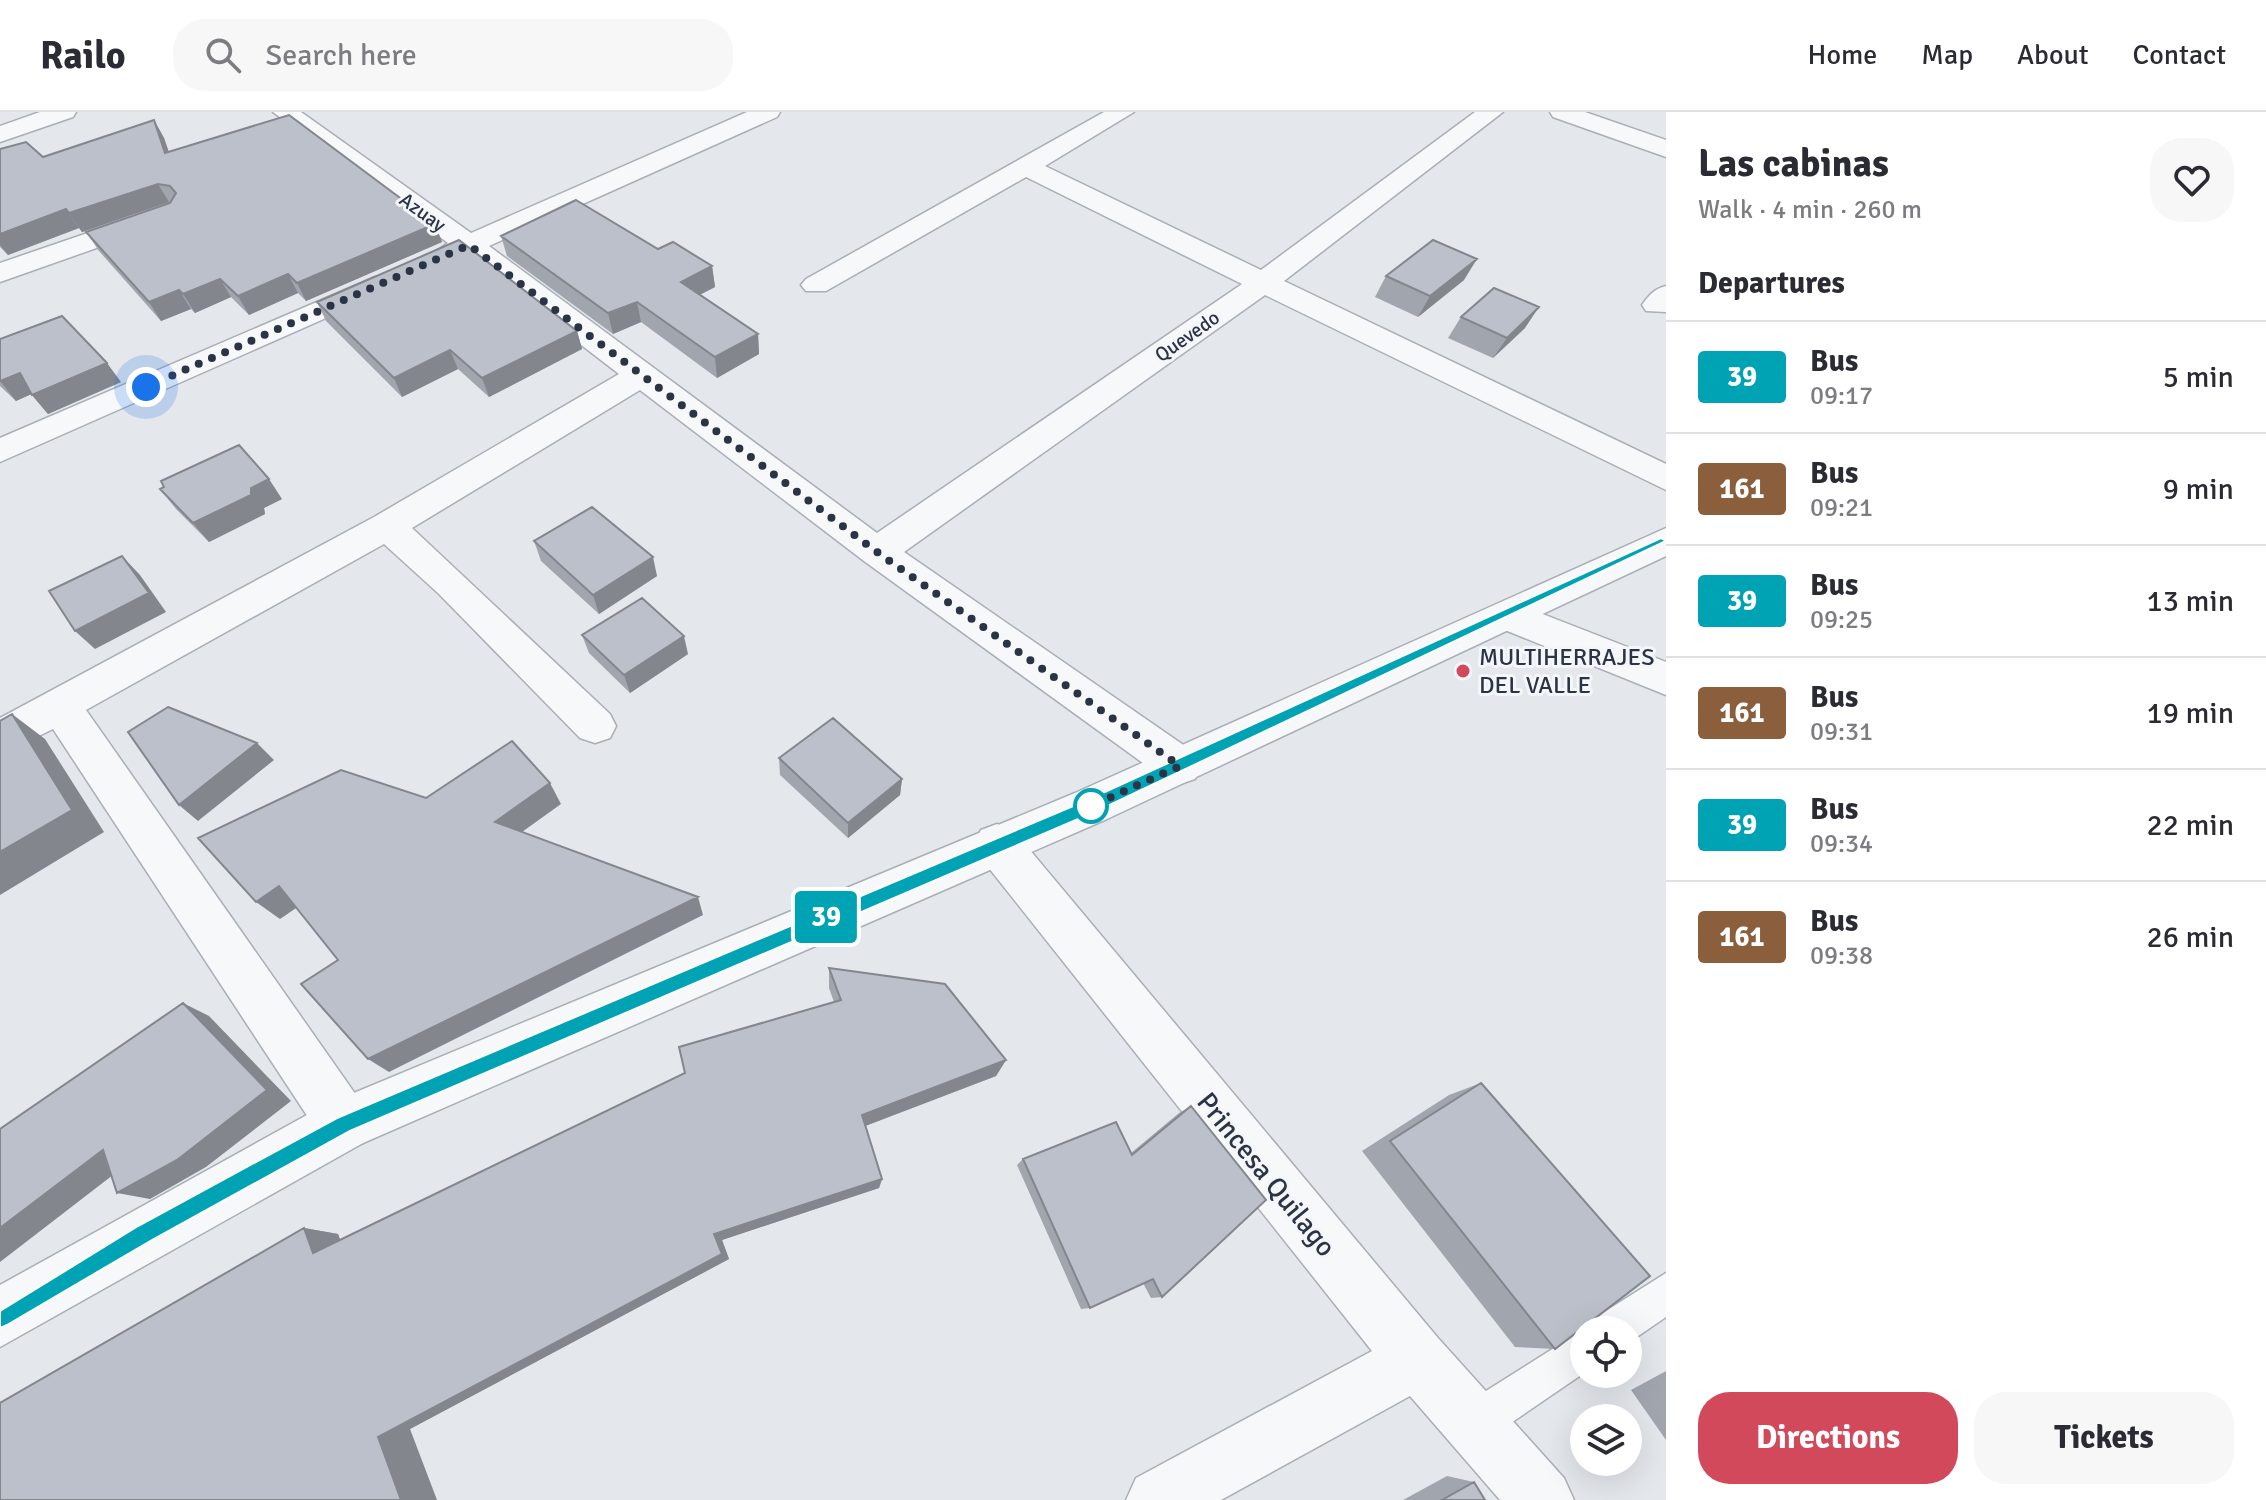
<!DOCTYPE html>
<meta charset="utf-8">
<style>
body{margin:0;font-family:Signika,sans-serif;background:#f7f7f7;color:#2b2b33;height:100vh;display:flex;flex-direction:column;font-size:30px;white-space:nowrap}
*{box-sizing:border-box;margin:0}
p{font-size:26px;color:#7c7c81}
.icon{flex:none;width:44px;height:44px;fill:none;stroke:currentColor;stroke-width:2;stroke-linecap:round;stroke-linejoin:round}
.map{position:relative;flex:1;overflow:hidden}
.sheet{display:flex;flex-direction:column;background:#fff;width:600px}
.sheet>*{flex:none}
.badge{padding:0 16px;border-radius:6px;font-size:28px;line-height:52px}
.buttons{position:absolute;left:1570px;top:1204px;display:grid;gap:16px}
.buttons a{display:grid;place-items:center;width:72px;height:72px;border-radius:50%;background:#fff;box-shadow:0 8px 32px #0002;font-size:40px}
.you{position:absolute;width:40px;height:40px;margin:-20px;border:6px solid #fff;border-radius:50%;background:#1a73e8;box-shadow:0 0 0 12px #1a73e833}
.map>.badge{position:absolute;translate:-50% -50%;box-shadow:0 0 0 4px #fff}
h2{padding:0 32px;font-size:30px;line-height:72px}
.round{display:grid;place-items:center;flex:none;width:84px;height:84px;border-radius:32px;background:#f7f7f7}
.overview{display:flex;align-items:center;justify-content:space-between;height:136px;padding:0 32px}
h1{font-size:38px;font-weight:700;line-height:60px}
.action{display:flex;gap:16px;margin-top:auto;padding:16px 32px}
.action a{flex:1;height:92px;border-radius:32px;background:#d1495b;color:#fff;font-size:32px;font-weight:700;line-height:92px;text-align:center}
.action a+a{background:#f7f7f7;color:#2b2b33}
ul{padding:0;list-style:none}
li{display:flex;align-items:center;gap:24px;height:112px;padding:0 32px;border-top:2px solid #e1e1e2}
li div{flex:1}
li b{display:block;font-size:30px}
li em{font-style:normal}
li .badge{min-width:88px;font-weight:700;text-align:center}
header{display:flex;align-items:center;gap:48px;box-sizing:border-box;height:112px;padding:0 40px;background:#fff;border-bottom:2px solid #e1e1e2}
header strong{font-size:38px}
nav{display:flex;gap:44px;margin-inline-start:auto;font-size:28px}
.search{width:560px;height:72px;background:#f7f7f7;display:flex;align-items:center;gap:20px;box-sizing:border-box;padding:0 28px;border-radius:32px;color:#7c7c81;font-size:30px}
main{display:flex;flex:1;min-height:0}
.map>svg:first-child{display:block}
.lines{fill:none;stroke-linecap:round;stroke-linejoin:round}
.service-casing{stroke:#a9aeb7;stroke-width:3}
.minor-casing{stroke:#a9aeb7;stroke-width:3}
.tertiary-casing{stroke:#a9aeb7;stroke-width:3}
.service{fill:#f7f8fa;fill-rule:evenodd}
.minor{fill:#f7f8fa;fill-rule:evenodd}
.tertiary{fill:#f7f8fa;fill-rule:evenodd}
.wall{fill:#a1a5ae}
.shaded-wall{fill:#83868d}
.building{fill:#bbc0ca;stroke:#83868d;stroke-width:2}
.line{fill:#00a3b4;stroke:#fff;stroke-width:2}
.walk{stroke:#2b3445;stroke-width:8;stroke-dasharray:0 14.4}
.poi-dot{fill:#d1495b;stroke:#f4f6f9;stroke-width:3}
.stop-dot{fill:#fff;stroke:#00a3b4;stroke-width:4}
.labels{text-anchor:middle;stroke-width:6;stroke-linejoin:round;paint-order:stroke}
.far-street-label{font-size:20px;fill:#2b3445;stroke:#f4f6f9}
.poi-label{font-size:24px;fill:#2b3445;stroke:#f4f6f9;text-anchor:start}
.near-street-label{font-size:28px;fill:#2b3445;stroke:#f4f6f9}
</style>
<header>
<strong>Railo</strong>
<div class="search"><svg class="icon" aria-label="search" viewBox="0 0 24 24"><circle cx="10" cy="10" r="6"/><path d="M15 15l6 6"/></svg>Search here</div>
<nav><a>Home</a><a>Map</a><a>About</a><a>Contact</a></nav>
</header>
<main>
<div class="map">
<svg width="1666" height="1388" viewBox="0 0 1666 1388">
<rect width="100%" height="100%" fill="#e4e7ec"/>
<g class="lines">
<!-- service casing -->
<g class="service-casing">
<path id="service" d="M1666,1161V1205L1628,1231V1218H1592L1598,1204Z
M1584,1217L1587,1218H1584V1261L1489,1326L1474,1332L1459,1326L1453,1311L1459,1296Z"/>
</g>
<!-- minor casing -->
<g class="minor-casing">
<path id="minor" d="M40,0H76L73,5L0,30V14Z
M273,0H301L471,121L747,0H780L777,5L489,134L877,421L1242,172L1026,65L826,179H806L801,173L806,167L1104,0H1134L1045,54L1261,158L1475,0H1503L1284,169L1666,352V378L1265,183L904,440L1195,641L1201,654L1195,667L1180,672L1165,667L864,449L640,278L412,416L610,602L616,614L610,626L595,631L580,626L439,482L384,432L86,598L363,993L370,1012L363,1031L344,1038L325,1031L53,617L0,643V606L374,405L619,262L466,144L445,152L435,149L431,143L448,131Z
M1550,0H1585L1666,28V45L1553,5Z
M149,100L159,102L163,108L159,114L0,170V151Z
M375,165L385,168L390,174L385,180L0,350V326Z
M1666,174V200L1646,199L1642,193C1649,183 1654,177 1666,174Z
M1509,489L1666,550V583L1495,514L1490,504L1495,494Z
M997,712L1013,718L1438,1226L1564,1366L1574,1388H1500L1410,1284L1221,1388H1126L1136,1366L1372,1239L981,746L974,732L981,718Z"/>
</g>
<!-- tertiary casing -->
<g class="tertiary-casing">
<path id="tertiary" d="M1666,416V444L1107,707L363,1031L0,1235V1173L325,993L1075,681Z"/>
</g>
<!-- service -->
<use href="#service" class="service"/>
<!-- minor -->
<use href="#minor" class="minor"/>
<!-- tertiary -->
<use href="#tertiary" class="tertiary"/>
</g>
<!-- wall -->
<path class="wall" d="M154,8L164,26L169,40L435,112L442,130L306,189L298,181L249,203L231,185L195,201L191,197L161,209L99,139L86,120L170,90L82,120L79,116L8,143L0,135V37L43,45Z
M501,124L658,137L712,154L715,175L699,183L758,222L759,242L717,266L641,210L613,222L507,144Z
M1386,164L1464,168L1418,205L1375,185Z
M317,190L577,219L582,237L489,285L458,257L402,285L326,209Z
M1461,205L1525,216L1493,246L1448,226Z
M0,227L121,270L48,302L31,282L16,289L0,274Z
M164,375L282,387L264,396L265,402L209,430L176,397L160,377Z
M534,429L657,464L599,502L541,449Z
M582,523L688,542L630,581L589,541Z
M779,646L902,667L900,683L848,726L780,663Z
M829,856L1006,948L996,964L865,1014L882,1067L879,1076L722,1128L729,1147L410,1317L304,1116L338,1122L340,1128L834,890L829,876Z
M1481,971L1555,1237L1515,1235L1362,1039L1449,983Z
M1191,994L1162,1185L1151,1186L1143,1171L1090,1196L1081,1197L1017,1053L1023,1047L1131,1041L1179,1001Z
M1666,1259V1328L1631,1278Z
M1447,1364L1474,1370L1485,1388H1403Z"/>
<!-- shaded-wall -->
<path class="shaded-wall" d="M154,8L164,26L175,59L165,41Z
M158,72L169,90L82,120L69,101Z
M66,97L79,116L8,143L0,133V122Z
M435,112L442,130L306,189L297,171Z
M1477,147L1464,168L1418,205L1430,184Z
M712,154L715,175L684,191L681,170Z
M288,162L298,181L249,203L238,184Z
M220,167L231,185L195,201L183,182Z
M179,178L191,197L161,209L149,190Z
M637,190L641,210L613,222L608,201Z
M1539,195L1525,216L1493,246L1507,226Z
M577,219L582,237L489,285L482,266Z
M758,222L759,242L717,266L715,245Z
M450,238L458,257L402,285L394,266Z
M107,251L121,270L48,302L32,283Z
M20,261L36,280L16,289L0,269Z
M269,367L282,387L264,396L265,402L209,430L193,411L251,376Z
M122,444L140,463L166,500L95,537L75,519Z
M653,445L657,464L599,502L593,483Z
M684,524L688,542L630,581L624,563Z
M12,602L45,627L104,720L0,783V740Z
M257,631L274,648L198,709L179,693Z
M902,667L900,683L848,726V711Z
M550,671L561,692L508,730L495,710Z
M279,774L302,792L280,807L256,790Z
M698,785L703,803L389,960L368,947Z
M183,891L209,904L291,989L206,1055L150,1087L117,1081Z
M1006,948L996,964L860,1016L862,1003Z
M103,1038L135,1046L0,1150V1116Z
M882,1067L879,1076L722,1128L729,1147L410,1317L437,1388H401L378,1325L714,1122Z
M304,1116L338,1122L347,1146L313,1141Z"/>
<!-- building -->
<path class="building" d="M289,3L435,112L297,171L288,162L238,184L220,167L183,182L179,178L149,190L86,120L170,91L176,81L170,74L158,72L69,101L66,97L0,122V37L26,30L43,45L154,8L165,41Z
M576,88L658,137L673,130L712,154L681,170L758,222L715,245L637,190L608,201L501,124Z
M459,128L577,219L482,266L450,238L394,266L317,190Z
M1433,128L1477,147L1430,184L1386,164Z
M1494,176L1539,195L1507,226L1461,205Z
M62,204L107,251L32,283L20,261L0,269V227Z
M239,333L269,367L251,376V383L193,411L160,377L164,375L161,369Z
M592,395L653,445L593,483L534,429Z
M122,444L149,481L75,519L49,479Z
M642,486L684,524L624,563L582,523Z
M168,595L257,631L179,693L128,620Z
M12,602L72,698L0,740V609Z
M833,606L902,667L848,711L779,646Z
M512,629L550,671L495,710L698,785L368,947L301,872L338,848L279,774L256,790L198,726L341,658L426,686Z
M829,856L945,872L1006,948L862,1003L882,1067L714,1122L722,1142L378,1325L401,1388H0V1291L304,1116L313,1141L685,961L679,935L841,888Z
M183,891L267,978L177,1048L117,1081L103,1038L0,1116V1017Z
M1481,971L1650,1164L1555,1237L1390,1029Z
M1191,994L1266,1088L1162,1185L1153,1167L1090,1196L1023,1047L1116,1010L1132,1043Z
M1474,1370L1485,1388H1442Z"/>
<!-- line -->
<path class="line" d="M1661,426L1666,429L1097,699L350,1019L152,1128L7,1213L0,1216V1199L138,1114L337,1006L1085,689Z"/>
<g class="lines">
<!-- walk -->
<path class="walk" d="M146,275L469,133L877,440L1180,654L1091,694"/>
</g>
<!-- markers -->
<circle class="poi-dot" cx="1463" cy="559" r="8"/>
<circle class="stop-dot" cx="1091" cy="694" r="16"/>
<g class="labels">
<!-- far-street labels -->
<g class="far-street-label">
<text transform="translate(423 100) rotate(36)" y="7">Azuay</text>
<text transform="translate(1187 224) rotate(-35)" y="7">Quevedo</text>
</g>
<!-- poi labels -->
<g class="poi-label">
<text x="1479" y="553">MULTIHERRAJES<tspan x="1479" dy="28">DEL VALLE</tspan></text>
</g>
<!-- near-street labels -->
<g class="near-street-label">
<text transform="translate(1267 1062) rotate(51)" y="10">Princesa Quilago</text>
</g>
</g>
</svg>
<div class="buttons">
<a><svg class="icon" aria-label="locate" viewBox="0 0 24 24"><circle cx="12" cy="12" r="6"/><path d="M12 2v4M12 18v4M2 12h4M18 12h4"/></svg></a>
<a><svg class="icon" aria-label="layers" viewBox="0 0 24 24"><path d="M12 4l9 5-9 5-9-5zM3 14l9 5 9-5"/></svg></a>
</div>
<div class="you" style="left:146px;top:275px"></div>
<b class="badge" style="left:826px;top:805px;background:#00a3b4;color:#fff">39</b>
</div>
<section class="sheet">
<div class="overview"><div><h1>Las cabinas</h1><p>Walk · 4 min · 260 m</p></div><a class="round"><svg class="icon" aria-label="heart" viewBox="0 0 24 24"><path d="M12 20l-8-8c-3-5 5-10 8-4 3-6 11-1 8 4z"/></svg></a></div>
<h2>Departures</h2>
<ul>
<li><span class="badge" style="background:#00a3b4;color:#fff">39</span><div><b>Bus</b><p>09:17</p></div><em>5 min</em></li>
<li><span class="badge" style="background:#8b5e3c;color:#fff">161</span><div><b>Bus</b><p>09:21</p></div><em>9 min</em></li>
<li><span class="badge" style="background:#00a3b4;color:#fff">39</span><div><b>Bus</b><p>09:25</p></div><em>13 min</em></li>
<li><span class="badge" style="background:#8b5e3c;color:#fff">161</span><div><b>Bus</b><p>09:31</p></div><em>19 min</em></li>
<li><span class="badge" style="background:#00a3b4;color:#fff">39</span><div><b>Bus</b><p>09:34</p></div><em>22 min</em></li>
<li><span class="badge" style="background:#8b5e3c;color:#fff">161</span><div><b>Bus</b><p>09:38</p></div><em>26 min</em></li>
</ul>
<div class="action"><a>Directions</a><a>Tickets</a></div>
</section>
</main>
